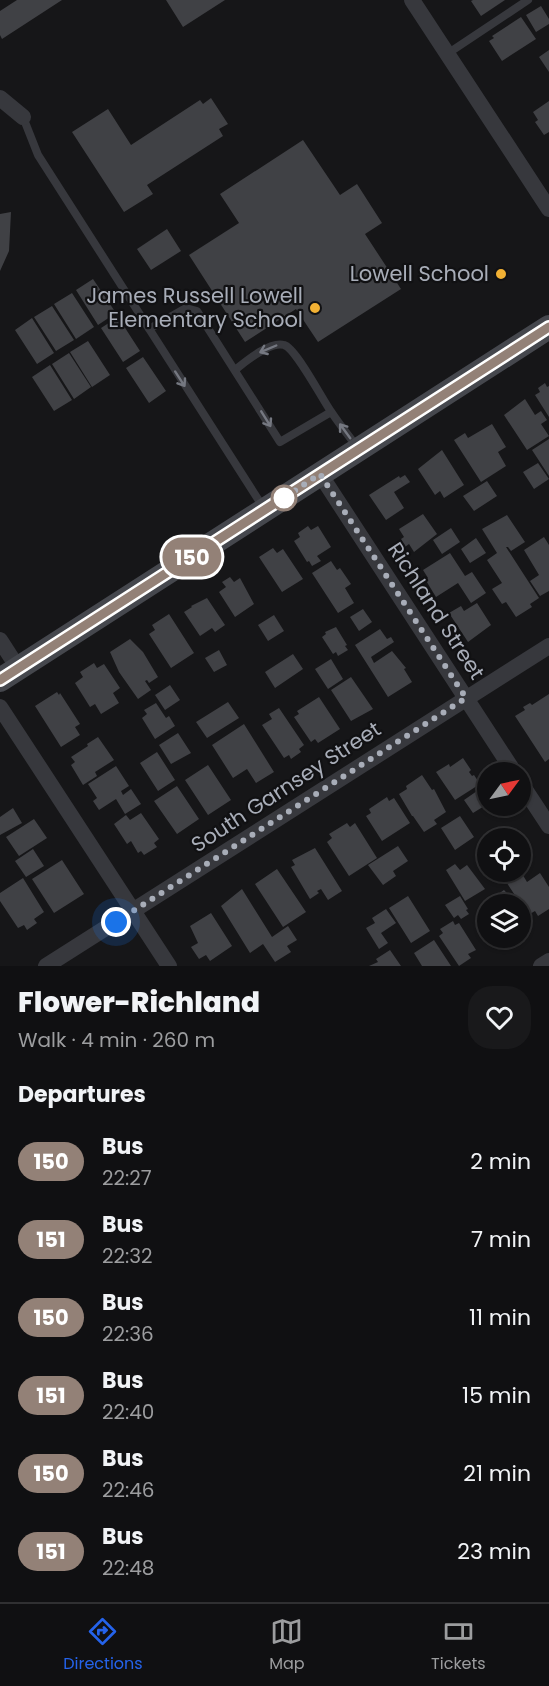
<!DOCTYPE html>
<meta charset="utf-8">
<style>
body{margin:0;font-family:Poppins,sans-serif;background:#19191b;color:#f1f3f6;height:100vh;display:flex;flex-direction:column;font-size:22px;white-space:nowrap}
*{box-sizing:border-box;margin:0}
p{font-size:20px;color:#9c9d9f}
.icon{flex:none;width:33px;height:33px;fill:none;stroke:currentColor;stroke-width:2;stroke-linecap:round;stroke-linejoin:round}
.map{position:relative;height:966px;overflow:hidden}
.sheet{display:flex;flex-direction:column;background:#101012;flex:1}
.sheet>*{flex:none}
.badge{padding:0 12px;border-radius:20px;font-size:21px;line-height:39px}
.needle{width:39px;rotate:57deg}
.buttons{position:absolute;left:477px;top:762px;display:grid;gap:12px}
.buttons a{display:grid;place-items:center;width:54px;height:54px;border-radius:50%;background:#101012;box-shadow:0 2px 4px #0004,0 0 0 2px #303032;font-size:30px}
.you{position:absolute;width:30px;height:30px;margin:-15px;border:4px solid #fff;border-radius:50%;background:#1a73e8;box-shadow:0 0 0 9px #1a73e833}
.map>.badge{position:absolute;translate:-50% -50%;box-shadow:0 0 0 3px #fff}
h2{padding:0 18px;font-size:22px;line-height:54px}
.round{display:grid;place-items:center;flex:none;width:63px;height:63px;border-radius:24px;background:#19191b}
.head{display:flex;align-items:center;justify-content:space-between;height:102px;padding:0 18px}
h1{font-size:28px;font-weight:800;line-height:45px}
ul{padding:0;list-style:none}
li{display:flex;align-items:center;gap:18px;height:78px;padding:0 18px}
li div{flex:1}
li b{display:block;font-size:22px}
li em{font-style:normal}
li .badge{min-width:66px;font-weight:700;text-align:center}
.tab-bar{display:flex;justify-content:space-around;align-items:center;height:84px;border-top:2px solid #303032;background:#101012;font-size:16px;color:#9c9d9f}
.tab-bar a{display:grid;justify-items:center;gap:3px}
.tab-bar .selected{color:#2563eb}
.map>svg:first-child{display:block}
.building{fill:#404145}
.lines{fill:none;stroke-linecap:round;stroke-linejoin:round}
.lane{stroke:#37383d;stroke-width:8}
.street{stroke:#37383d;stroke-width:16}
.secondary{stroke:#45474d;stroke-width:24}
.oneway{stroke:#757881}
.line-casing{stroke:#fff;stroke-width:14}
.line{stroke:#938177;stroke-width:9}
.walk{stroke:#a8adb8;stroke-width:6;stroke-dasharray:0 10.8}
.poi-dot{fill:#f2b134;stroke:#111113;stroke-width:2}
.stop-dot{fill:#fff;stroke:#938177;stroke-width:3}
.labels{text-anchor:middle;stroke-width:4.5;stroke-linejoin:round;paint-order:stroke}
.poi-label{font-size:21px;fill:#a8adb8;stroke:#111113;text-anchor:end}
.street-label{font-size:21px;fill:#a8adb8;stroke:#111113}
</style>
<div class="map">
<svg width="549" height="966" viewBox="0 0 549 966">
<rect width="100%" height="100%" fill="#161618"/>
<!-- building -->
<path class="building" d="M17,0H62L2,39L0,35V11Z
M166,0H225L183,27Z
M473,0H505L481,16L471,1Z
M541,6L549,19V24L536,32L526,15Z
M521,17L536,39L502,61L489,41L494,38L492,36Z
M549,50V72L539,57Z
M211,98L228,124L219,129L223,136L147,185L153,194L124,212L72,132L108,109L131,145L200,100L203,104Z
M549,101V132L544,135L535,122L538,120L533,112Z
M303,140L340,195L357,184L382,223L365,234L401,289L318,342L296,309L245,342L189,255L239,223L220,194Z
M11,212L9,251L0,271V214Z
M167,229L181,251L151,270L137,249Z
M93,279L116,313L98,325L76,290Z
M72,293L94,327L76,339L54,304Z
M52,306L74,340L56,351L34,317Z
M118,317L140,351L123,362L101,328Z
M32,318L54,353L37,364L15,330Z
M88,341L110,375L92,387L70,352Z
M69,353L91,387L74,399L52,364Z
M143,357L166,391L149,403L126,368Z
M50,365L72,400L54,411L32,377Z
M545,383L547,387L549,386V417L535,395L540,392L538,388Z
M525,399L535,415L541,411L547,420L541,424L549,436L527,450L504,415Z
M492,424L506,447L498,452L506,466L481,482L454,440L465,433L468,438Z
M549,439V476L532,450Z
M442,450L464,485L444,498L440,491L435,495L418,469Z
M538,463L549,479L534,489L523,472Z
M405,475L410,482L394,492L404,508L386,520L369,495L399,476L400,478Z
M487,481L497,496L474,511L463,496Z
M423,514L437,534L414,552L409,544L405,547L401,539L404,537L399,529Z
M507,515L525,542L511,551L508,547H506L539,598L530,604L532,607L516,617L506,602L502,604L492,589L502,583L487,560L497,553L482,529Z
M308,526L311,530L318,526L331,547L317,556L321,561L312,566L309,561L307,562L294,541L300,537L298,533Z
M451,528L460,542L442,554L433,540Z
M544,537L549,545V591L540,596L530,581L539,575L524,550Z
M476,538L486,553L470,563L461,549Z
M273,548L277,553L283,549L303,579L282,592L259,557Z
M450,553L465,576L472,572L486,593L471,603L458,583L436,597L425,579L428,578L423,570Z
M331,561L337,570L340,568L351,584L345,588L354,603L338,613L312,573Z
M230,577L234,582L240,578L254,604L235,617L219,592L226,587L222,582Z
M207,598L225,625L215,632L212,628L200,636L184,612L192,607L191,606Z
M477,603L491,625L468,642L449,613L461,606L464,611Z
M363,609L372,622L359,631L350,617Z
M169,614L194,653L171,668L149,634L155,630L152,625Z
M274,615L284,631L268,641L258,625Z
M336,627L347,645L345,646L348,650L338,656L336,652L333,654L322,637L326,634L325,632Z
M380,629L387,639L391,637L394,642L371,657L374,663L392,651L406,668L404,669L412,682L388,697L355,645Z
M130,639L143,652L158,677L149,683L147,680L145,681L151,690L138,699L119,672L110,652Z
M219,650L227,665L214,672L205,658Z
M293,654L303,669L275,688L265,672Z
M331,659L343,679L328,689L315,669Z
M94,663L97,668L104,664L120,688L113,693L119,703L101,714L95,704L90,707L75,683L83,677L80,672Z
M351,677L373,709L351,721L331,690Z
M170,685L180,700L165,710L155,695Z
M57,692L59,695L60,693L80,724L75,727L80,735L61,747L35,706Z
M549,694V759L545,762L515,716L525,710L523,707L530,703L532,705Z
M319,697L340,729L318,743L315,739L311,742L294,717L299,714L297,711Z
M228,702L239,718L207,738L196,722Z
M156,703L166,718L169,716L175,726L155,739L142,718L147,714L144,710Z
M279,708L304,745L299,749L301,752L291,759L289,755L284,758L262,725L272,719L269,714Z
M244,724L274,772L256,783L247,769L233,778L212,745Z
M178,733L191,753L171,764L159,745Z
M98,737L114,760L95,772L97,776L83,785L71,765L75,762L71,757L88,746L87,744Z
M157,752L175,780L158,791L140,763Z
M463,758L471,770L469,772L472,776L474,775L480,784L455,800L436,772L449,764L450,767Z
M208,765L231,800L208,815L185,780Z
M116,766L129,786L121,791L123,795L131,789L141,804L125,814L116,799L99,810L93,801L97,798L88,784Z
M422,775L432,790L434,789L446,812L434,820L437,824L424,832L413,816H412L399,794L407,789L406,786Z
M177,786L199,819L177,834L154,801Z
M477,791L486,805L473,813L464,800Z
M387,797L389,801L394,798L410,823L382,841L366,816L371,813L369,809Z
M13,808L22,823L0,835V817Z
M141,813L159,839L154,843L157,847L144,855L141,851L138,853L131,841L127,844L114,824L126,815L130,820Z
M460,816L474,837L455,850L441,828Z
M34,819L47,838L19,856L6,837Z
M347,823L350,827L355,823L377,858L349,876L327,842L332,838L329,834Z
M398,846L408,861L393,871L396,876L383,885L368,865Z
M315,848L342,891L328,900L321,889L317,891L319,893L310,899L291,867L295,865L292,860Z
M33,849L44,866L26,877L15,861Z
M62,860L84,894L54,913L32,879Z
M455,864L460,870L467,865L485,889L465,901L446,870Z
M277,869L306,912L283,927L255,884Z
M504,872H521L527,882L540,873L549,887V909L538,916L535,911L528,915L501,874Z
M23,878L44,912L34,919L37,923L27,930L24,925L18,928L0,901V893Z
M242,889L272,937L288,926L297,940L287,946L291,952L275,962L263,944L250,953L221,906Z
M504,890L517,904H488V920L479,907Z
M408,896L430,931L411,943L389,908Z
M460,896L468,909L466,910L469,914L461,919L458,915L454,918L445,905Z
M386,909L396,923L381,933L388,943L379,949L366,928L375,923L372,918Z
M211,913L232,946L210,961L206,955L199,959L191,947L198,943L190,926Z
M453,921L455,925L459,923L476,950L468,954L471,958L459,966L439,936L443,933L440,929Z
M434,940L451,966H422L414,953Z
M390,950L401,966H369L378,962L376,959Z"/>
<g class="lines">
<!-- lane -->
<path class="lane" d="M447,54L528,0
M23,117L38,155L263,507
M149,329L186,308L197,311L280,442L331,412
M235,370C246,361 270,341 284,345C296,348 323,401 332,413C340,425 349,436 357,447"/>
<!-- street -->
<path class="street" d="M412,0L549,209
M0,98L23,117
M320,474L514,772
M0,640L18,668
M0,707L169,966
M520,782L549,826
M46,966L549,646
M541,966L549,961"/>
<!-- secondary -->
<path class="secondary" d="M0,680L549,327"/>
</g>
<!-- one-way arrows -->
<defs><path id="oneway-shaft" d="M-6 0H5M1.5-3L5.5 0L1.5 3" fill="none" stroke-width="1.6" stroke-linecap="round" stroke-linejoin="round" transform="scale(1.5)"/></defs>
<g class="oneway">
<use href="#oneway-shaft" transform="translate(268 349) rotate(157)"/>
<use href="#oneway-shaft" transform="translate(180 379) rotate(57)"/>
<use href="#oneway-shaft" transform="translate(266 419) rotate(58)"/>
<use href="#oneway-shaft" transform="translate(345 431) rotate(-126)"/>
</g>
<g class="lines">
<!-- line casing -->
<g class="line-casing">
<path id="line" d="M0,680L549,327"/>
</g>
<!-- line -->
<use href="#line" class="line"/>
<!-- walk -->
<path class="walk" d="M116,922L466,698L320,474L284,498"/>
</g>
<!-- markers -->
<g class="poi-dot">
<circle cx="501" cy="274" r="6"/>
<circle cx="315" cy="308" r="6"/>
</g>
<circle class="stop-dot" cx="284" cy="498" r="12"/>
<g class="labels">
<!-- poi labels -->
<g class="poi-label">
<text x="489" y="281">Lowell School</text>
<text x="303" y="303">James Russell Lowell<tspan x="303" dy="24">Elementary School</tspan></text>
</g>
<!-- street labels -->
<g class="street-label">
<text transform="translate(436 611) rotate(57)" y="7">Richland Street</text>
<text transform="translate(286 787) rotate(-33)" y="7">South Garnsey Street</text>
</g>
</g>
</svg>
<div class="buttons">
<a><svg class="needle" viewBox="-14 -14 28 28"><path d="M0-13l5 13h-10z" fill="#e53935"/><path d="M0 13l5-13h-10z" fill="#9c9d9f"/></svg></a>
<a><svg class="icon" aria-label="locate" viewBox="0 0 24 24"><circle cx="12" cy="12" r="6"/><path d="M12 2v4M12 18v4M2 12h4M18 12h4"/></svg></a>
<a><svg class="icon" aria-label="layers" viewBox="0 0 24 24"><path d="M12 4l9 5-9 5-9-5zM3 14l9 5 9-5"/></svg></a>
</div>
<div class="you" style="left:116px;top:922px"></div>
<b class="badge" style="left:192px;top:557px;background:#938177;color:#fff">150</b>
</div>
<section class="sheet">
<div class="head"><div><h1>Flower-Richland</h1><p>Walk · 4 min · 260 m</p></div><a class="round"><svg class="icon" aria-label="heart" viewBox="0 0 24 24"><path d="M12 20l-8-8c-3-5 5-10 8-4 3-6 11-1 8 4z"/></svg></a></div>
<h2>Departures</h2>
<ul>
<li><span class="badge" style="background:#938177;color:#fff">150</span><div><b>Bus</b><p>22:27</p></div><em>2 min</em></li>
<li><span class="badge" style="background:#938177;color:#fff">151</span><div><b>Bus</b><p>22:32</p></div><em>7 min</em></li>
<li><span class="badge" style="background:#938177;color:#fff">150</span><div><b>Bus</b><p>22:36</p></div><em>11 min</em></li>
<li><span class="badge" style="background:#938177;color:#fff">151</span><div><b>Bus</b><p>22:40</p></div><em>15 min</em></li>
<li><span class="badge" style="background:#938177;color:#fff">150</span><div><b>Bus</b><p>22:46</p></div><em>21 min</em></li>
<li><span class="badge" style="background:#938177;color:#fff">151</span><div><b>Bus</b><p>22:48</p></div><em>23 min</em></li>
</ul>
</section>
<nav class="tab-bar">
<a class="selected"><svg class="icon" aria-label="directions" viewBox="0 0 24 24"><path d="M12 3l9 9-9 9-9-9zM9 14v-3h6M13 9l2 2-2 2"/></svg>Directions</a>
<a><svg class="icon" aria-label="map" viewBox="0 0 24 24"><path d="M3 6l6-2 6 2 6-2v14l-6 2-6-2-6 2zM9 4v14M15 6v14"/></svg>Map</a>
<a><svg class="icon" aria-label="tickets" viewBox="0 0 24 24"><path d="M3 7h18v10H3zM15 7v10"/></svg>Tickets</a>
</nav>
